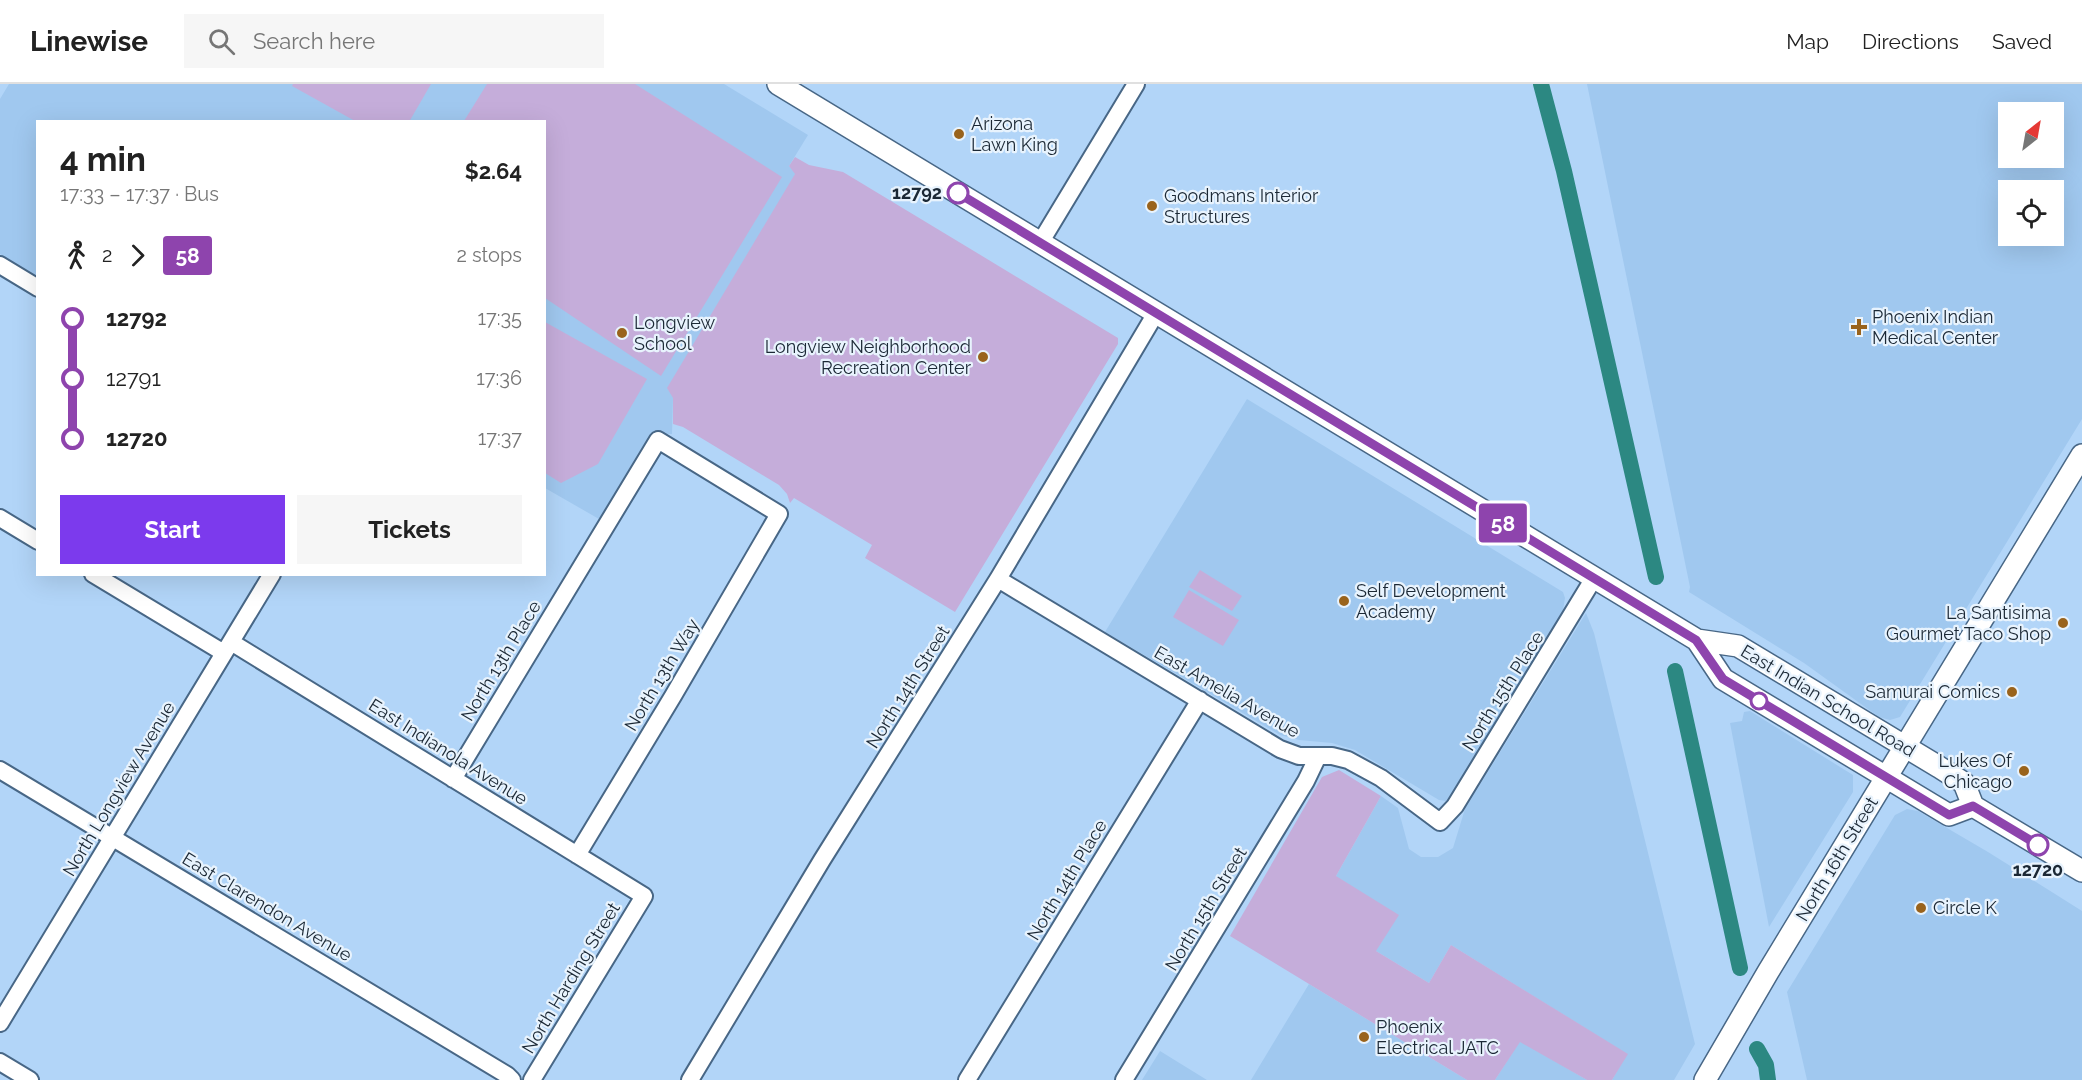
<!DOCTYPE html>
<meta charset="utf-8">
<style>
body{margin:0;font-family:Raleway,sans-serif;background:#f6f6f6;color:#222;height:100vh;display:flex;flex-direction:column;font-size:22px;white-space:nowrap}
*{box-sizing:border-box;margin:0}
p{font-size:20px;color:#767676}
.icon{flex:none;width:33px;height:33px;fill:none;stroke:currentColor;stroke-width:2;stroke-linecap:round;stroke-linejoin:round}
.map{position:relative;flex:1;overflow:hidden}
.side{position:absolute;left:36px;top:36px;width:510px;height:456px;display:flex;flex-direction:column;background:#fff;border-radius:0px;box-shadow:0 6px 24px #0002}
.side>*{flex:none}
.badge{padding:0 12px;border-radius:4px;font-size:21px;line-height:39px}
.needle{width:39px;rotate:31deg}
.tools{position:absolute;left:1998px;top:18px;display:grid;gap:12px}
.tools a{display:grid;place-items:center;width:66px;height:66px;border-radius:0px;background:#fff;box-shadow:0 6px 24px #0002;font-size:30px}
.map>.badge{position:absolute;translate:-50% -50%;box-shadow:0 0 0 3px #fff}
.legs{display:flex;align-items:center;gap:9px;height:66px;padding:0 24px;font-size:20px}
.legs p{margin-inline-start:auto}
.summary{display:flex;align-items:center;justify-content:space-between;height:102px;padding:0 24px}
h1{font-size:33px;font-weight:700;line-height:45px}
.button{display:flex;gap:12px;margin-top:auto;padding:12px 24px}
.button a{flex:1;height:69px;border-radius:0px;background:#7c3aed;color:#fff;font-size:24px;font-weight:700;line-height:69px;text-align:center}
.button a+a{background:#f6f6f6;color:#222}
ul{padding:0 24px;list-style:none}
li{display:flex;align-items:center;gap:21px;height:60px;font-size:22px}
li i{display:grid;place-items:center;width:9px;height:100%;margin:0 8px;background:currentColor}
li i::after{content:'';width:15px;height:15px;margin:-8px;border:4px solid;border-radius:50%;background:#fff}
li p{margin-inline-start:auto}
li:first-child i{background:linear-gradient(#0000 50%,currentColor 0)}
li:last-child i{background:linear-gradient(currentColor 50%,#0000 0)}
header{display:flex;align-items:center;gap:36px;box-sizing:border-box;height:84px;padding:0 30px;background:#fff;border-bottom:2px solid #e0e0e0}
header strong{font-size:28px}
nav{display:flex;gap:33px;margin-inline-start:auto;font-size:21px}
.search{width:420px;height:54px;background:#f6f6f6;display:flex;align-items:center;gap:15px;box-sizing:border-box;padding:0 21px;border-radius:0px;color:#767676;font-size:22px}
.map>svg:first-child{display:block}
.built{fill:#a0c8ef;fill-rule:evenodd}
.green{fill:#c5adda}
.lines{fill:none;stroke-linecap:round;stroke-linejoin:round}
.canal{stroke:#2c8882;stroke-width:16}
.minor-casing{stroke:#486786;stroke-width:20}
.major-casing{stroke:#486786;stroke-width:24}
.minor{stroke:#fff;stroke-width:16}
.major{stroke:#fff;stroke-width:21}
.line-1-casing{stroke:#fff;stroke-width:14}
.line-1{stroke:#8e44ad;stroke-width:9}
.poi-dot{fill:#99631c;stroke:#e8f3fd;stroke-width:2}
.stop-1-dot{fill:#fff;stroke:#8e44ad;stroke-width:3}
.labels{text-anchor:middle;stroke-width:4.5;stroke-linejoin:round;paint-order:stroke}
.poi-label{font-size:18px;fill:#1b2835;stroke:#e8f3fd;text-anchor:start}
.stop-label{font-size:18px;font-weight:bold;fill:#1b2835;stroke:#e8f3fd;text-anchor:end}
.street-label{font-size:18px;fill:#1b2835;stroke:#e8f3fd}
</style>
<header>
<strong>Linewise</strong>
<div class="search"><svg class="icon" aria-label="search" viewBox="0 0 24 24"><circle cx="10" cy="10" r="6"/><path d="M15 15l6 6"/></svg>Search here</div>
<nav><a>Map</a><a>Directions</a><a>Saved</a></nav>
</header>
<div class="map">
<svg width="2082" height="996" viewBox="0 0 2082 996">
<rect width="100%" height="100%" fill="#b2d5f8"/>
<!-- built -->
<path class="built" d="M9,0H724L808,51L789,82L796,89L673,314L672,350H662L655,352L642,363L599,435L545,404L544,38H38L37,193L0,170V15Z
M1587,0H2082V335L1900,633L1890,636L1879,633L1804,579L1689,508L1690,503ZM2008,28H2054V74H2008ZM2008,106H2054V152H2008Z
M1247,315L1563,508L1565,514L1563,526L1450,714L1446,717L1439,716L1355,666L1332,659L1299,656L1280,651L1105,548Z
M1586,529L1594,549L1695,960L1674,996H1612L1627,970L1451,861L1429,899L1376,867L1336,792L1381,712L1398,724L1409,765L1421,773H1438L1453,764L1465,725Z
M1750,627L1853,691V708L1769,843L1730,639L1742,637L1744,628Z
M1907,725L1918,727L1988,768L2082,827V996H1807L1787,908L1895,731Z
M1309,900L1467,996H1251Z
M1520,957L1587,996H1495Z
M1160,967L1207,996H1142Z"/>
<!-- green -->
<path class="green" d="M293,0H431L409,38L355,37L292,2Z
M487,0H635L782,93L661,292L545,214L544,38L464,37Z
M795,73L809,81L843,88L1118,254V260L955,528L865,474L872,461L794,414L790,419L787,410L779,401L683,343L673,340V314L667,304L795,90L789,82Z
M545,238L647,295L598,380L561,399L545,389Z
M1200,486L1242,512L1232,527L1189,503Z
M1189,506L1239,536L1223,562L1173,533Z
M1339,686L1381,712L1336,792L1399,831L1376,867L1429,899L1451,861L1628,970L1612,996H1587L1520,958L1495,996H1467L1230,852L1322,693Z"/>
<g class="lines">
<!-- canal -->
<path class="canal" d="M1541,0L1564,87L1656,493
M1675,587L1740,884
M1757,965L1766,981L1768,996"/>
<!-- minor casing -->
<g class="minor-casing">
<path id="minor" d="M1040,159L1136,0
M0,181L38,204
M0,434L38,457
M93,490L224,569
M998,495L1280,665L1299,672H1332L1348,676L1381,694L1440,738L1455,722L1594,494
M231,558L644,812L532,996
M0,686L507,991L512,996
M453,695L658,356L779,430L673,612L577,771
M0,939L272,490
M0,978L30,996
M690,996L822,776L998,495L1156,229
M967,996L1200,616
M1124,996L1306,697L1318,672"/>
</g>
<!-- major casing -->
<g class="major-casing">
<path id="major" d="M778,0L1697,556L1738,562L1939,683L1964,699L1973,722L2082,787
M1697,556L1723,595L1949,731L1973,722
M1705,996L1768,888L2082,371"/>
</g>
<!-- minor -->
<use href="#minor" class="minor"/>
<!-- major -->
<use href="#major" class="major"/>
</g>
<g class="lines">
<!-- line-1 casing -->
<g class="line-1-casing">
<path id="line-1" d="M958,109L1696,556L1723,595L1949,731L1973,722L2038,761"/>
</g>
<!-- line-1 -->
<use href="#line-1" class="line-1"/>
</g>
<!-- markers -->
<g class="poi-dot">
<circle cx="959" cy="50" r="6"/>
<circle cx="1152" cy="122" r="6"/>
<path d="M1856 234h6v6h6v6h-6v6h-6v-6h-6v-6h6z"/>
<circle cx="622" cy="249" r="6"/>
<circle cx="983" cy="273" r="6"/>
<circle cx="1344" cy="517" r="6"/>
<circle cx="2063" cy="539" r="6"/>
<circle cx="2012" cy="608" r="6"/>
<circle cx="2024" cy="687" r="6"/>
<circle cx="1921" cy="824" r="6"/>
<circle cx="1364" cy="953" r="6"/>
</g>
<g class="stop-1-dot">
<circle cx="958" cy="109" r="10"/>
<circle cx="1759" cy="617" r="8"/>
<circle cx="2038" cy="761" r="10"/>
</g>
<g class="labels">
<!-- poi labels -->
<g class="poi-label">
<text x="971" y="46">Arizona<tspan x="971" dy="21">Lawn King</tspan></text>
<text x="1164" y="118">Goodmans Interior<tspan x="1164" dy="21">Structures</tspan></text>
<text x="1872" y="239">Phoenix Indian<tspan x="1872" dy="21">Medical Center</tspan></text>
<text x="634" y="245">Longview<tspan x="634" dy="21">School</tspan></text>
<text x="971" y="269" text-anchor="end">Longview Neighborhood<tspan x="971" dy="21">Recreation Center</tspan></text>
<text x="1356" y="513">Self Development<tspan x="1356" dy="21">Academy</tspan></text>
<text x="2051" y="535" text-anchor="end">La Santisima<tspan x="2051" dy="21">Gourmet Taco Shop</tspan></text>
<text x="2000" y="614" text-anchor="end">Samurai Comics</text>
<text x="2012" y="683" text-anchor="end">Lukes Of<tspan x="2012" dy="21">Chicago</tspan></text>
<text x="1933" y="830">Circle K</text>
<text x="1376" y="949">Phoenix<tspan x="1376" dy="21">Electrical JATC</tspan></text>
</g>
<!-- stop labels -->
<g class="stop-label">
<text x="942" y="115">12792</text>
<text x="2038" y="792" text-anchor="middle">12720</text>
</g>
<!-- street labels -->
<g class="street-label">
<text transform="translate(501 577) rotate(-59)" y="6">North 13th Place</text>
<text transform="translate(662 591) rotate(-59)" y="6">North 13th Way</text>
<text transform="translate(908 603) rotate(-58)" y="6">North 14th Street</text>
<text transform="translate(1503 607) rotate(-58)" y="6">North 15th Place</text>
<text transform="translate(1227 608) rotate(30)" y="6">East Amelia Avenue</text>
<text transform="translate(1828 617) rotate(31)" y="6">East Indian School Road</text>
<text transform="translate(448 668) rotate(32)" y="6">East Indianola Avenue</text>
<text transform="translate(119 705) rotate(-59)" y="6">North Longview Avenue</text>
<text transform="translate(1837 775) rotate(-59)" y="6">North 16th Street</text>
<text transform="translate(1067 796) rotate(-59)" y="6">North 14th Place</text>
<text transform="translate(267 823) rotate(31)" y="6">East Clarendon Avenue</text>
<text transform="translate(1206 825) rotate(-59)" y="6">North 15th Street</text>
<text transform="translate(571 894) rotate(-59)" y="6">North Harding Street</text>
</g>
</g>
</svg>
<div class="tools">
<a><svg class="needle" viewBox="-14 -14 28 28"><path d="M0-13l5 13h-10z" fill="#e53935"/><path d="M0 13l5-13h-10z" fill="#767676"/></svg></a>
<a><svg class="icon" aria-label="locate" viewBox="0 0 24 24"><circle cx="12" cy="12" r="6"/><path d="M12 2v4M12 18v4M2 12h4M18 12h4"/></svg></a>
</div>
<b class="badge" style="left:1503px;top:439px;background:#8e44ad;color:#fff">58</b>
<section class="side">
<div class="summary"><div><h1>4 min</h1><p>17:33 – 17:37 · Bus</p></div><b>$2.64</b></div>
<div class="legs"><svg class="icon" aria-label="walk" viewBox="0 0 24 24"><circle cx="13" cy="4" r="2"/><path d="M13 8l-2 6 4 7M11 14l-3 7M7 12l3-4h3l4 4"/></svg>2<svg class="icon" aria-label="forward" viewBox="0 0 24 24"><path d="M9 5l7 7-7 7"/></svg><b class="badge" style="background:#8e44ad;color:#fff">58</b><p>2 stops</p></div>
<ul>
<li><i style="color:#8e44ad"></i><b>12792</b><p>17:35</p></li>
<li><i style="color:#8e44ad"></i><span>12791</span><p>17:36</p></li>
<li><i style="color:#8e44ad"></i><b>12720</b><p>17:37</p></li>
</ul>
<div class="button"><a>Start</a><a>Tickets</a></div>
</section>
</div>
